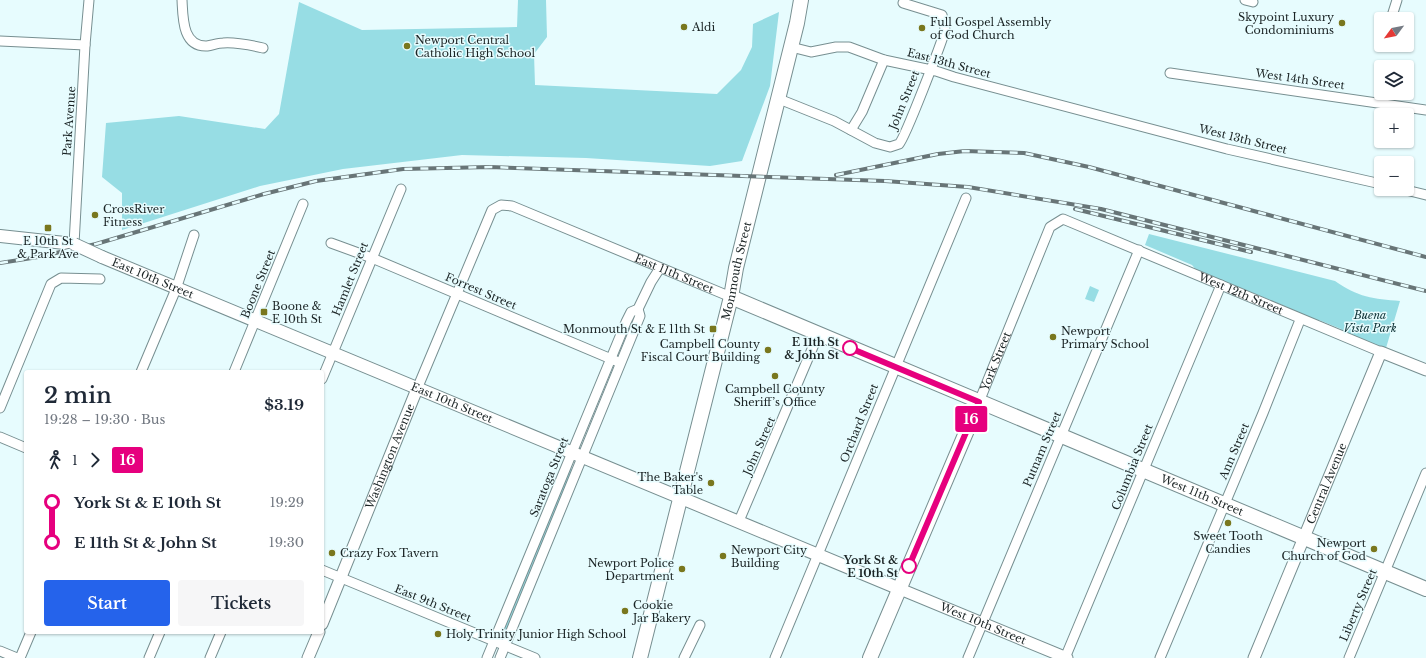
<!DOCTYPE html>
<meta charset="utf-8">
<style>
body{margin:0;font-family:"Libre Baskerville",serif;background:#f6f6f7;color:#1f2937;height:100vh;display:flex;flex-direction:column;font-size:15px;white-space:nowrap}
*{box-sizing:border-box;margin:0}
p{font-size:13px;color:#747a83}
.icon{flex:none;width:22px;height:22px;fill:none;stroke:currentColor;stroke-width:2;stroke-linecap:round;stroke-linejoin:round}
.map{position:relative;flex:1;overflow:hidden}
.drawer{position:absolute;left:24px;top:370px;width:300px;height:264px;display:flex;flex-direction:column;background:#fff;border-radius:4px;box-shadow:0 1px 3px #0004}
.drawer>*{flex:none}
.badge{padding:0 8px;border-radius:3px;font-size:14px;line-height:26px}
.needle{width:26px;rotate:238deg}
.buttons{position:absolute;left:1374px;top:12px;display:grid;gap:8px}
.buttons a{display:grid;place-items:center;width:40px;height:40px;border-radius:4px;background:#fff;box-shadow:0 1px 3px #0004;font-size:20px}
.map>.badge{position:absolute;translate:-50% -50%;box-shadow:0 0 0 2px #fff}
.legs{display:flex;align-items:center;gap:6px;height:44px;padding:0 20px;font-size:13px}
.legs p{margin-inline-start:auto}
.headline{display:flex;align-items:center;justify-content:space-between;height:68px;padding:0 20px}
h1{font-size:22px;font-weight:600;line-height:30px}
.action{display:flex;gap:8px;margin-top:auto;padding:8px 20px}
.action a{flex:1;height:46px;border-radius:4px;background:#2563eb;color:#fff;font-size:16px;font-weight:600;line-height:46px;text-align:center}
.action a+a{background:#f6f6f7;color:#1f2937}
ul{padding:0 20px;list-style:none}
li{display:flex;align-items:center;gap:14px;height:40px;font-size:15px}
li i{display:grid;place-items:center;width:6px;height:100%;margin:0 5px;background:currentColor}
li i::after{content:'';width:10px;height:10px;margin:-5px;border:3px solid;border-radius:50%;background:#fff}
li p{margin-inline-start:auto}
li:first-child i{background:linear-gradient(#0000 50%,currentColor 0)}
li:last-child i{background:linear-gradient(currentColor 50%,#0000 0)}
.map>svg:first-child{display:block}
.green{fill:#97dde4}
.lines{fill:none;stroke-linecap:round;stroke-linejoin:round}
.minor-casing{stroke:#778f91;stroke-width:11}
.tertiary-casing{stroke:#778f91;stroke-width:13}
.secondary-casing{stroke:#778f91;stroke-width:14}
.primary-casing{stroke:#778f91;stroke-width:16}
.minor{stroke:#fff;stroke-width:9}
.tertiary{stroke:#fff;stroke-width:11}
.secondary{stroke:#fff;stroke-width:12}
.primary{stroke:#fff;stroke-width:14}
.rail-casing{stroke:#687577;stroke-width:4}
.rail{stroke:#e7fcfe;stroke-width:2.5;stroke-dasharray:8;stroke-linecap:butt}
.secondary-bridge-casing{stroke:#778f91;stroke-width:14;stroke-linecap:butt}
.secondary-bridge{stroke:#fff;stroke-width:12}
.line-1-casing{stroke:#fff;stroke-width:9}
.line-1{stroke:#e6007e;stroke-width:6}
.poi-dot{fill:#79771e;stroke:#e7fcfe;stroke-width:1.5}
.stop-1-dot{fill:#fff;stroke:#e6007e;stroke-width:2}
.labels{text-anchor:middle;stroke-width:3;stroke-linejoin:round;paint-order:stroke}
.poi-label{font-size:11px;fill:#1b2425;stroke:#e7fcfe;text-anchor:start}
.street-label{font-size:11px;fill:#1b2425;stroke:#e7fcfe}
.park-label{font-size:11px;font-style:italic;fill:#0c3135;stroke:#e7fcfe}
.stop-label{font-size:11px;font-weight:bold;fill:#1b2425;stroke:#e7fcfe;text-anchor:end}
</style>
<div class="map">
<svg width="1426" height="658" viewBox="0 0 1426 658">
<rect width="100%" height="100%" fill="#e7fcfe"/>
<!-- green -->
<path class="green" d="M518,0H546L547,37L534,54L535,85L717,94L741,70L752,47L753,24L779,12L770,86L742,161L710,166L586,158L462,155L343,169L260,186L122,230V193L102,177L106,123L179,116L265,129L279,114L299,2L362,30L517,27Z
M1149,234L1335,281C1357,297 1374,299 1400,301L1386,348L1373,347L1343,334L1341,329L1319,320L1313,322L1289,312L1287,307L1241,288L1236,289L1197,271L1192,265L1145,245Z
M1090,286L1099,290L1094,302L1085,299Z
M571,468L572,470L506,630L504,627Z"/>
<g class="lines">
<!-- minor casing -->
<g class="minor-casing">
<g id="minor">
<path d="M182,0C183,17 182,47 207,46C213,45 218,43 223,43C236,42 250,45 263,48"/>
<path d="M1245,0L1253,2"/>
<path d="M1391,19L1397,0"/>
<path d="M0,41L85,45"/>
<path d="M791,47L811,52L836,47H849L884,60L936,71L954,77L1227,149L1381,184"/>
<path d="M1170,73L1426,110"/>
<path d="M779,99L834,121L875,143L890,147L899,144C905,138 942,42 945,30C945,25 944,20 942,15L903,3"/>
<path d="M851,130L862,112L884,60"/>
<path d="M1402,189L1426,195"/>
<path d="M331,243L372,258L616,361"/>
<path d="M74,244L85,45L89,0"/>
<path d="M141,372L176,289L194,235"/>
<path d="M234,372L303,204"/>
<path d="M322,379L401,189"/>
<path id="s1" d="M417,389L492,210L501,205L512,206L731,297"/>
<path id="s2" d="M979,402L1050,227L1063,219L1381,352"/>
<path d="M0,408L51,284L61,278L100,279"/>
<path d="M0,437L26,448"/>
<path d="M739,521L818,335"/>
<path d="M322,570L535,658"/>
<path d="M0,651L17,658"/>
<path d="M20,658L31,632"/>
<path d="M149,658L160,632"/>
<path d="M210,658L221,632"/>
<path d="M487,658L626,322L631,312L638,309L651,282L660,268"/>
<path d="M500,658L640,316L638,309"/>
<path d="M684,658L700,625"/>
<path d="M775,658L966,198"/>
<path d="M968,658L1139,250"/>
<path d="M1065,658L1221,285"/>
<path d="M1160,658L1263,413L1300,320"/>
<path d="M1349,658L1426,473"/>
</g>
</g>
<!-- tertiary casing -->
<g class="tertiary-casing">
<g id="tertiary">
<path id="s3" d="M900,589L1067,658"/>
<path id="s4" d="M322,624L417,389"/>
<path d="M308,658L319,632"/>
<path id="s5" d="M1254,658L1381,352L1426,370"/>
</g>
</g>
<!-- secondary casing -->
<g class="secondary-casing">
<g id="secondary">
<path d="M0,236L74,244"/>
<path id="s6" d="M102,257L900,589"/>
</g>
</g>
<!-- primary casing -->
<g class="primary-casing">
<g id="primary">
<path id="s7" d="M731,297L1426,589"/>
<path id="s8" d="M640,658L731,297L736,268L797,23L801,0"/>
<path d="M870,658L979,402"/>
</g>
</g>
<!-- minor -->
<use href="#minor" class="minor"/>
<!-- tertiary -->
<use href="#tertiary" class="tertiary"/>
<!-- secondary -->
<use href="#secondary" class="secondary"/>
<!-- primary -->
<use href="#primary" class="primary"/>
<!-- rail casing -->
<g class="rail-casing">
<path id="rail" d="M836,175L938,154L965,151L1024,153L1089,167L1426,257
M1075,209L1251,252
M0,263L38,257L96,244L264,194L316,181L403,169L490,167L885,181L968,187L1101,209L1426,291"/>
</g>
<!-- rail -->
<use href="#rail" class="rail"/>
<!-- secondary-bridge casing -->
<g class="secondary-bridge-casing">
<path id="secondary-bridge" d="M74,244L102,257"/>
</g>
<!-- secondary-bridge -->
<use href="#secondary-bridge" class="secondary-bridge"/>
</g>
<g class="lines">
<!-- line-1 casing -->
<g class="line-1-casing">
<path id="line-1" d="M850,348L979,402L909,566"/>
</g>
<!-- line-1 -->
<use href="#line-1" class="line-1"/>
</g>
<!-- markers -->
<g class="poi-dot">
<circle cx="1342" cy="23" r="4"/>
<circle cx="684" cy="27" r="4"/>
<circle cx="922" cy="28" r="4"/>
<circle cx="407" cy="46" r="4"/>
<circle cx="95" cy="215" r="4"/>
<rect x="44" y="224" width="8" height="8" rx="2"/>
<rect x="260" y="308" width="8" height="8" rx="2"/>
<rect x="709" y="325" width="8" height="8" rx="2"/>
<circle cx="1053" cy="337" r="4"/>
<circle cx="768" cy="350" r="4"/>
<circle cx="775" cy="376" r="4"/>
<circle cx="711" cy="483" r="4"/>
<circle cx="1228" cy="523" r="4"/>
<circle cx="1374" cy="549" r="4"/>
<circle cx="332" cy="553" r="4"/>
<circle cx="723" cy="556" r="4"/>
<circle cx="682" cy="569" r="4"/>
<circle cx="625" cy="611" r="4"/>
<circle cx="438" cy="634" r="4"/>
</g>
<g class="stop-1-dot">
<circle cx="850" cy="348" r="7"/>
<circle cx="909" cy="566" r="7"/>
</g>
<g class="labels">
<!-- poi labels -->
<g class="poi-label">
<text x="1334" y="21" text-anchor="end">Skypoint Luxury<tspan x="1334" dy="13">Condominiums</tspan></text>
<text x="930" y="26">Full Gospel Assembly<tspan x="930" dy="13">of God Church</tspan></text>
<text x="692" y="31">Aldi</text>
<text x="415" y="44">Newport Central<tspan x="415" dy="13">Catholic High School</tspan></text>
<text x="103" y="213">CrossRiver<tspan x="103" dy="13">Fitness</tspan></text>
<text x="48" y="245" text-anchor="middle">E 10th St<tspan x="48" dy="13">&amp; Park Ave</tspan></text>
<text x="272" y="310">Boone &amp;<tspan x="272" dy="13">E 10th St</tspan></text>
<text x="705" y="333" text-anchor="end">Monmouth St &amp; E 11th St</text>
<text x="1061" y="335">Newport<tspan x="1061" dy="13">Primary School</tspan></text>
<text x="760" y="348" text-anchor="end">Campbell County<tspan x="760" dy="13">Fiscal Court Building</tspan></text>
<text x="775" y="393" text-anchor="middle">Campbell County<tspan x="775" dy="13">Sheriff’s Office</tspan></text>
<text x="703" y="481" text-anchor="end">The Baker's<tspan x="703" dy="13">Table</tspan></text>
<text x="1228" y="540" text-anchor="middle">Sweet Tooth<tspan x="1228" dy="13">Candies</tspan></text>
<text x="1366" y="547" text-anchor="end">Newport<tspan x="1366" dy="13">Church of God</tspan></text>
<text x="731" y="554">Newport City<tspan x="731" dy="13">Building</tspan></text>
<text x="340" y="557">Crazy Fox Tavern</text>
<text x="674" y="567" text-anchor="end">Newport Police<tspan x="674" dy="13">Department</tspan></text>
<text x="633" y="609">Cookie<tspan x="633" dy="13">Jar Bakery</tspan></text>
<text x="446" y="638">Holy Trinity Junior High School</text>
</g>
<!-- street labels -->
<g class="street-label">
<text transform="translate(949 63) rotate(15)" y="4">East 13th Street</text>
<text transform="translate(1300 79) rotate(8)" y="4">West 14th Street</text>
<text transform="translate(904 100) rotate(-68)" y="4">John Street</text>
<text transform="translate(69 121) rotate(-86)" y="4">Park Avenue</text>
<text transform="translate(1243 139) rotate(14)" y="4">West 13th Street</text>
<text dy="4" stroke="none"><textPath href="#s8" startOffset="399">Monmouth Street</textPath></text>
<text dy="4" stroke="none"><textPath href="#s1" startOffset="391">East 11th Street</textPath></text>
<text dy="4" stroke="none"><textPath href="#s6" startOffset="55">East 10th Street</textPath></text>
<text transform="translate(350 279) rotate(-68)" y="4">Hamlet Street</text>
<text transform="translate(258 284) rotate(-68)" y="4">Boone Street</text>
<text transform="translate(481 291) rotate(23)" y="4">Forrest Street</text>
<text dy="4" stroke="none"><textPath href="#s2" startOffset="397">West 12th Street</textPath></text>
<text dy="4" stroke="none"><textPath href="#s2" startOffset="44">York Street</textPath></text>
<text dy="4" stroke="none"><textPath href="#s6" startOffset="379">East 10th Street</textPath></text>
<text transform="translate(859 423) rotate(-68)" y="4">Orchard Street</text>
<text transform="translate(759 446) rotate(-66)" y="4">John Street</text>
<text transform="translate(1042 449) rotate(-67)" y="4">Putnam Street</text>
<text transform="translate(1234 451) rotate(-67)" y="4">Ann Street</text>
<text dy="4" stroke="none"><textPath href="#s4" startOffset="181">Washington Avenue</textPath></text>
<text transform="translate(1132 467) rotate(-68)" y="4">Columbia Street</text>
<text transform="translate(549 477) rotate(-68)" y="4">Saratoga Street</text>
<text dy="4" stroke="none"><textPath href="#s5" startOffset="189">Central Avenue</textPath></text>
<text dy="4" stroke="none"><textPath href="#s7" startOffset="511">West 11th Street</textPath></text>
<text transform="translate(433 603) rotate(22)" y="4">East 9th Street</text>
<text transform="translate(1358 605) rotate(-67)" y="4">Liberty Street</text>
<text dy="4" stroke="none"><textPath href="#s3" startOffset="90">West 10th Street</textPath></text>
</g>
<!-- park labels -->
<g class="park-label">
<text x="1370" y="319">Buena<tspan x="1370" dy="13">Vista Park</tspan></text>
</g>
<!-- stop labels -->
<g class="stop-label">
<text x="839" y="346">E 11th St<tspan x="839" dy="13">&amp; John St</tspan></text>
<text x="898" y="564">York St &amp;<tspan x="898" dy="13">E 10th St</tspan></text>
</g>
</g>
</svg>
<div class="buttons">
<a><svg class="needle" viewBox="-14 -14 28 28"><path d="M0-13l5 13h-10z" fill="#e53935"/><path d="M0 13l5-13h-10z" fill="#747a83"/></svg></a>
<a><svg class="icon" aria-label="layers" viewBox="0 0 24 24"><path d="M12 4l9 5-9 5-9-5zM3 14l9 5 9-5"/></svg></a>
<a>+</a>
<a>−</a>
</div>
<b class="badge" style="left:971px;top:419px;background:#e6007e;color:#fff">16</b>
<section class="drawer">
<div class="headline"><div><h1>2 min</h1><p>19:28 – 19:30 · Bus</p></div><b>$3.19</b></div>
<div class="legs"><svg class="icon" aria-label="walk" viewBox="0 0 24 24"><circle cx="13" cy="4" r="2"/><path d="M13 8l-2 6 4 7M11 14l-3 7M7 12l3-4h3l4 4"/></svg>1<svg class="icon" aria-label="forward" viewBox="0 0 24 24"><path d="M9 5l7 7-7 7"/></svg><b class="badge" style="background:#e6007e;color:#fff">16</b></div>
<ul>
<li><i style="color:#e6007e"></i><b>York St &amp; E 10th St</b><p>19:29</p></li>
<li><i style="color:#e6007e"></i><b>E 11th St &amp; John St</b><p>19:30</p></li>
</ul>
<div class="action"><a>Start</a><a>Tickets</a></div>
</section>
</div>
